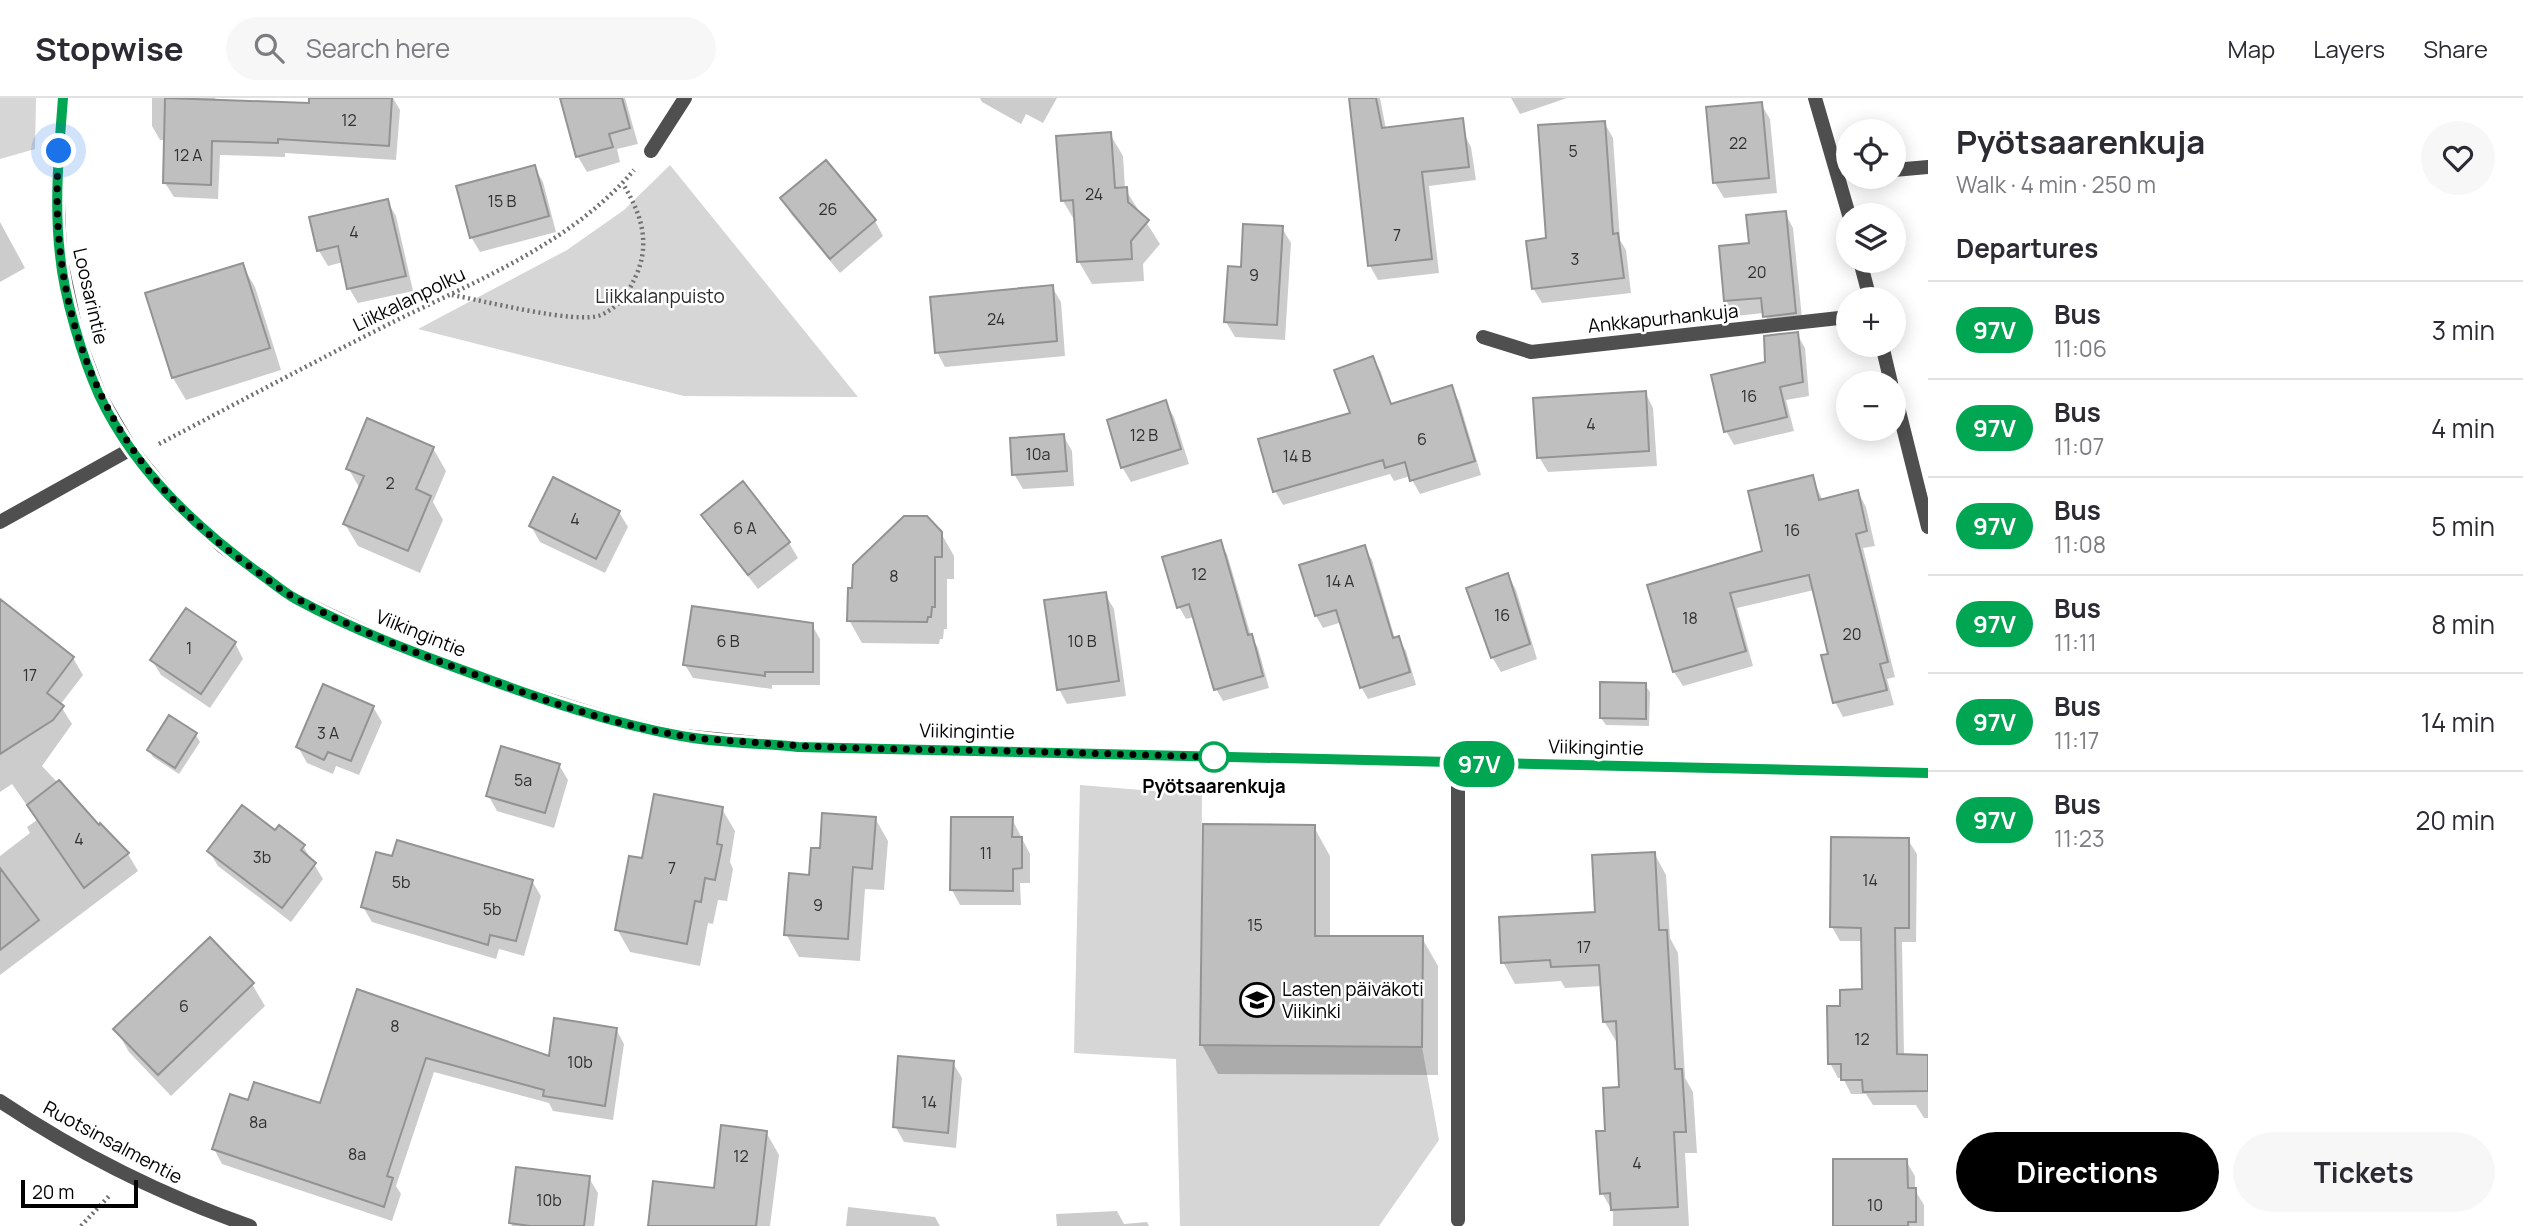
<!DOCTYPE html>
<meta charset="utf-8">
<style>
body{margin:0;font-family:Manrope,sans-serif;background:#f7f7f7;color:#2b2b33;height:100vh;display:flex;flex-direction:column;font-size:26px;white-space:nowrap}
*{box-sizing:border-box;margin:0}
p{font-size:23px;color:#7c7c81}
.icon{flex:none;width:38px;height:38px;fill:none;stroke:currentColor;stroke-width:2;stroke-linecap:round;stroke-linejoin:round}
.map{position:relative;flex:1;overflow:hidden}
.sheet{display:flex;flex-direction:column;background:#fff;width:595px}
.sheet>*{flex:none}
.badge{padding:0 14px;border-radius:23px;font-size:24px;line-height:46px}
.buttons{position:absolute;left:1836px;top:21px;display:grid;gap:14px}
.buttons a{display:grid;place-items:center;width:70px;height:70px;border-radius:50%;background:#fff;box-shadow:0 4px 18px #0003;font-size:35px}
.scale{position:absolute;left:21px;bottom:18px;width:117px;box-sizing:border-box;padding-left:7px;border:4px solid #000;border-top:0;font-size:19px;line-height:24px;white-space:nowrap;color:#000;-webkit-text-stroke:5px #fff;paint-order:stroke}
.you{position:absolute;width:35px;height:35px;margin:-18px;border:5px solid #fff;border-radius:50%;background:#1a73e8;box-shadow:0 0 0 10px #1a73e833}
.map>.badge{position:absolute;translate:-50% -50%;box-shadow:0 0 0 4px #fff}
h2{padding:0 28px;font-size:26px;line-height:63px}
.round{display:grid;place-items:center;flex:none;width:74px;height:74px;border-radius:37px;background:#f7f7f7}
.headline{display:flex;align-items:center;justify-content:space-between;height:119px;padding:0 28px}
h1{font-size:33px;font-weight:700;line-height:52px}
.cta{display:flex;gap:14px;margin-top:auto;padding:14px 28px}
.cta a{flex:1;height:80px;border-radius:42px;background:#000;color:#fff;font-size:28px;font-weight:700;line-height:80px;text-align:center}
.cta a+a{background:#f7f7f7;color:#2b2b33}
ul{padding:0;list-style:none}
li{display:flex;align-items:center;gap:21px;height:98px;padding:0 28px;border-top:2px solid #e1e1e2}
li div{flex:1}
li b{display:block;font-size:26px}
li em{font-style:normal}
li .badge{min-width:77px;font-weight:700;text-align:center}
header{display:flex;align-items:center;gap:42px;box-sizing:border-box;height:98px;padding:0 35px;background:#fff;border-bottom:2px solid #e1e1e2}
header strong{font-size:33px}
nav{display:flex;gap:38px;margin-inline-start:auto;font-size:24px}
.search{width:490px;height:63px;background:#f7f7f7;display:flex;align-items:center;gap:18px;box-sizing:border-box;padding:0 24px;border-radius:38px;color:#7c7c81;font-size:26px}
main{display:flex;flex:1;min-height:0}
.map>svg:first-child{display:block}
.green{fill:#d6d6d6}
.shadow{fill:#0003}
.building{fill:#bfbfbf;stroke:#939393;stroke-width:2}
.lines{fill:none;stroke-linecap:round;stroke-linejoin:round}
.path{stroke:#717171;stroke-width:4.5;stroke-dasharray:2 3.5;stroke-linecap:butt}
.minor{stroke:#4f4f4f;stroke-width:14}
.tertiary{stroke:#4f4f4f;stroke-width:14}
.line-casing{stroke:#fff;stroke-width:16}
.line{stroke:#00a651;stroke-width:10}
.walk{stroke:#000;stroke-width:7;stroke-dasharray:0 12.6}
.stop-dot{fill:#fff;stroke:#00a651;stroke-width:3.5}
.labels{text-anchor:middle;stroke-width:5;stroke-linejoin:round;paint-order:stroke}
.number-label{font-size:16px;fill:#303030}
.street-label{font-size:19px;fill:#000;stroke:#fff}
.park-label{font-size:19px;fill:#2d2d2d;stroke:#fff}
.stop-label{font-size:19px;font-weight:bold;fill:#000;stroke:#fff}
.poi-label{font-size:19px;fill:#000;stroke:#fff;text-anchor:start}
</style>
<header>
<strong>Stopwise</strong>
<div class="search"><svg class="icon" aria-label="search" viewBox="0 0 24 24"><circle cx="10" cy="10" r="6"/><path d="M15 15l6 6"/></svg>Search here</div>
<nav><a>Map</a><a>Layers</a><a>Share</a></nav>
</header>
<main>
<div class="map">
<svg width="1928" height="1128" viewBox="0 0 1928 1128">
<rect width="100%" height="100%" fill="#fff"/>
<!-- green -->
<path class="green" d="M0,0H36L35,51L0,61Z
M670,67L858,299L684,298L418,231L567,152L624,112Z
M1080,687L1202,697L1200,947L1256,948L1257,939L1275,948L1422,949L1439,1042L1379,1128H1180L1176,961L1074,955Z"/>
<!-- shadow -->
<path class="shadow" d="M152,0H215L218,5L310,7L311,0H393L400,12L396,62L285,55V59L220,57L218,101L174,99L165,85L166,42H160L152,28Z
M562,0H625L638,46L617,51L620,64L587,74L578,59Z
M980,0H1057L1043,25L1026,16L1021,26L982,4Z
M1351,0H1380L1386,31L1463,34L1471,49L1476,82L1429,88L1439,175L1378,182L1370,168Z
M1511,0H1567L1520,16Z
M1761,6L1770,21L1777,95L1724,100L1715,85Z
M1604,24L1613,40L1620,142L1626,152L1631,195L1542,205L1533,190L1548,142Z
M1110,36L1123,58L1125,91L1160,146L1143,166L1144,183L1092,186L1079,164L1076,125L1063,103Z
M826,64L875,123L883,138L840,175L791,116L782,100Z
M534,69L543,84L556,134L480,154L471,139Z
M387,103L396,118L413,193L358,205L349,190L343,164L328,168L319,153L311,120Z
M1785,115L1793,130L1803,230L1773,233L1764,215L1735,218L1726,203L1721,149L1750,146Z
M0,124L25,170L0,184Z
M1282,130L1291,145L1285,242L1235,239L1226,224L1242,170Z
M242,167L255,189L281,272L186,302L173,280L147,196Z
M1052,189L1061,204L1065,258L945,269L937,254Z
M1797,236L1805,250L1809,298L1786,302L1794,333L1734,347L1726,333L1767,265Z
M1373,260L1381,274L1392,307L1451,289L1459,303L1481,377L1420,396L1410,378L1394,383L1390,376L1283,407L1275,393L1352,316Z
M1645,294L1653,310L1657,368L1548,374L1539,359Z
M1165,304L1174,319L1189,366L1131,384L1122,369Z
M1063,337L1072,353L1074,388L1023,391L1014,376Z
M433,350L446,373L433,404L443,422L420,475L358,448L345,426L360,391L348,370Z
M1812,379L1823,403L1858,394L1866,409L1875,448L1863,450L1895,579L1887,581L1894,607L1843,619L1835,604L1830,557L1814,492L1737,510L1753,568L1683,588L1674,574L1649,488L1765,454Z
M619,414L628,429L605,475L540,444L531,428Z
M703,417L789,445L798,460L758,491L712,432Z
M941,435L954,458V481H947V531H944L943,541H940L939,546L862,545L849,522L854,492Z
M1220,444L1227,456L1251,538L1258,550L1269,590L1223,603L1216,591L1195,519L1186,521L1179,509Z
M1364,449L1372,462L1395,541L1398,540L1406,553L1416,587L1368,601L1361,589L1342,524L1323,530L1316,518L1302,468Z
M1508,477L1516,492L1537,561L1501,574L1492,559Z
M1105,496L1114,511L1126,598L1067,606L1059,591Z
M0,524L73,560L83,577L60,607L72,626L42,668L99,729L100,728L128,756L138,773L0,877V758L30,735L27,729L37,722L12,686L0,694Z
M812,527L820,541V587H772V591L693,580L685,567Z
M235,545L243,561L210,610L161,577L152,562Z
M1645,587L1650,594L1649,628L1606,627L1601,620Z
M373,609L382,624L359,677L336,668L333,676L307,665L298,649Z
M196,637L200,644L179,676L153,659L149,652Z
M559,667L568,682L554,730L497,713L488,697Z
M722,711L735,733L730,764L733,771L727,803L718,802L713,826L708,825L700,868L630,854L617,831L643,763Z
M875,720L888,743L884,792L865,791L860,863L799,859L786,836L821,752Z
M1012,721L1030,756V785H1020L1021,807H960L952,792Z
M1314,729L1330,758V840H1422L1438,868V977L1218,976L1202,947Z
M1908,742L1917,756L1916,844H1902L1904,958H1928V1020H1924L1916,1007H1873L1866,996H1851L1843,980H1838L1830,965L1842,909L1864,893L1863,843H1840L1832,829Z
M303,748L323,781L291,824L218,768L209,753Z
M1654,755L1666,777L1670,840L1678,855L1685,980L1693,994L1697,1055H1685L1689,1128H1613V1114L1602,1095L1607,1035L1621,991L1619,944L1617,945L1604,923L1602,888L1565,890L1561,883L1515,886L1503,864L1597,816Z
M532,783L541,798L524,858L499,851L496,861L372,824L363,809Z
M252,886L265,908L171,998L129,954L116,931Z
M358,893L550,960L616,931L624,946L613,1022L553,1013L549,1005L434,974L396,1088L401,1096L392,1123L222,1066L214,1051L249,1004L321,1008Z
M953,965L962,980L956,1050L904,1044L895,1028Z
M766,1034L779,1057L770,1128H649L715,1092Z
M1906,1063L1915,1078V1092L1924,1107V1128H1835Z
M589,1080L598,1095L594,1128H512L511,1125Z
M848,1109L935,1119L940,1128H846Z
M1117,1113L1124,1126L1147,1124L1149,1128H1057L1056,1116Z"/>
<!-- building -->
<path class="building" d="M165,0L309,5V0H392L389,48L278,41V45L212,43L211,87L163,85Z
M560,0H622L630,30L609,36L613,49L576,59Z
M1349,0H1376L1382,30L1463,20L1469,69L1422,74L1432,161L1368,168Z
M1762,4L1769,80L1713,85L1706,9Z
M1605,23L1613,136L1618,135L1624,180L1532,191L1526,143L1546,140L1538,27Z
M1111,34L1115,90L1127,89L1128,104L1149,122L1131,143L1132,161L1077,164L1073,102L1061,103L1056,38Z
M826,62L876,122L830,161L780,100Z
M535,67L549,118L470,140L456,88Z
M388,101L406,178L347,191L338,148L317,153L309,119Z
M1786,113L1796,215L1763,219L1761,200L1724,203L1719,148L1749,145L1746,117Z
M1243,126L1283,128L1277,227L1224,224L1228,168L1241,169Z
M243,165L270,250L172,280L145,195Z
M1053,187L1057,243L935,255L930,199Z
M1798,234L1803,284L1780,289L1787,319L1724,334L1711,277L1765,264L1764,238Z
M1373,258L1391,306L1452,287L1475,363L1410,383L1405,364L1385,370L1383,362L1273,394L1258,341L1350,315L1334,272Z
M1646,293L1649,353L1537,360L1533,300Z
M1166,302L1181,351L1121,370L1107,322Z
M367,320L434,349L416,391L431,398L408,453L343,426L364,378L346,371Z
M1064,336L1067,373L1012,377L1010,340Z
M1813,377L1819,402L1858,392L1867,433L1856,436L1888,564L1880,566L1887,592L1833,605L1821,557L1828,556L1809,477L1730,495L1746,553L1673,574L1647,487L1762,453L1748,393Z
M553,379L620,413L596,461L529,428Z
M743,383L790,444L748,477L701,417Z
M904,418H927L942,434V459H935V509H932L931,519H928L927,524L847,523L848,490H852L853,467Z
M1221,442L1248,537L1252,536L1263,578L1214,592L1189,506L1177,510L1162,459Z
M1365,447L1393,540L1399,538L1410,574L1360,590L1336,512L1315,518L1299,467Z
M1508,475L1530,546L1491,560L1466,490Z
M1106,494L1119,583L1057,592L1044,502Z
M0,501L74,559L47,595L64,608L53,622L0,656Z
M692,508L813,525V574H765V578L683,567Z
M186,510L236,544L201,596L150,562Z
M1600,584L1646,585V621L1600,620Z
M323,586L374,608L351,663L328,654L324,662L296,649Z
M169,617L197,635L175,670L147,652Z
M501,648L560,666L545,715L486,698Z
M59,682L99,727L100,725L129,755L84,790L27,707Z
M654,696L723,709L717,746L722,747L715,782L705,780L701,804L695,803L687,846L615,832L629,758L642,760Z
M242,707L275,732L279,727L305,747L301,752L316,765L282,810L207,753Z
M822,715L876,719L872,771L853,769L848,841L784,837L789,775L809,777L811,750H820Z
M951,719H1013L1012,739H1022V770L1013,771V793L950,792Z
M1203,726L1315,727V838H1423L1422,949L1200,947Z
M1831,739L1909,740V830H1895L1897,956L1928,957V993L1863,994L1862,982H1841V966H1828L1827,908H1840V892L1862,891L1861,830L1830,829Z
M397,742L533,782L516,843L490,837L488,847L361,809L376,754L392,758Z
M1655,754L1659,832H1667L1675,971H1682L1686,1034H1674L1678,1109L1611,1112L1610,1095L1600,1096L1596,1033H1605L1603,990L1619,989L1616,923L1603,924L1599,867L1551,869L1550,862L1501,865L1499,819L1595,814L1592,757Z
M0,770L39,822L0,852Z
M210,839L254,885L158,977L113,931Z
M357,891L549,958L554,920L617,930L605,1008L543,998L544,992L426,960L387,1078L393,1080L384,1109L212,1051L230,996L248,1002L254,984L320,1005Z
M898,958L954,963L948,1035L893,1029Z
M721,1027L767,1033L756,1128H648L653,1083L714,1090Z
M1833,1061H1907L1908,1090H1916V1124H1908V1128H1833Z
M516,1069L590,1078L584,1128H530L509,1125Z"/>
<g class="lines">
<!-- path -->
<path class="path" d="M452,197C481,202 577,227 601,217C621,208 630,192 638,173C650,141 640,114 623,86
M159,346C235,306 310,266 387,227C473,184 570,147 634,72
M81,1128L110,1097"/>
<!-- minor -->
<path class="minor" d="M1815,0L1849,117
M651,53L685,0
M1894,72L1928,69
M1860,163L1870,201
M1483,239L1531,254L1848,219
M1882,247L1891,285
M1894,293L1928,429
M0,1003C78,1055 161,1097 250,1128
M1458,1122V666"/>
<!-- tertiary -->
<path class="tertiary" d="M63,0L57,79L60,158L77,237L100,298L131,351L176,406L223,449L294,500L396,548L511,590L616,623L683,638L798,649L1928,675
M0,424L131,351"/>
</g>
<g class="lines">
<!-- line casing -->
<g class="line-casing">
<path id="line" d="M63,0C59,52 54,105 60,157C64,199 82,259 99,297C133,370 195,429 259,475C271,483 283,494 296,501C353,532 415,555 476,577C543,602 611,625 681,638C719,645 760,645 798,649L1928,675"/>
</g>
<!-- line -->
<use href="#line" class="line"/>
<!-- walk -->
<path class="walk" d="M59,53C45,222 109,368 248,467C264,478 279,492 297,501C351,530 410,553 468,574C537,600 609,626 683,638C704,642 727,642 749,644C816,650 884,651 951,652C1040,653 1130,657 1220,659H1214"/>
</g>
<!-- icons -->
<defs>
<g id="school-ring" transform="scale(1.75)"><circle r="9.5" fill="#fff" stroke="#000" stroke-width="1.5"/><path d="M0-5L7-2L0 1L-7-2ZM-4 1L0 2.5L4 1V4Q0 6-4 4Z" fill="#000"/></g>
</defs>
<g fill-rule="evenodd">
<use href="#school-ring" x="1257" y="902"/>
</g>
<!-- markers -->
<circle class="stop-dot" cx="1214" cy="659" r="14"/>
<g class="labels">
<!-- number labels -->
<g class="number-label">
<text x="349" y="28">12</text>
<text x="1738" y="51">22</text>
<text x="1573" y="59">5</text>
<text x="188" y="63">12 A</text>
<text x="1094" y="102">24</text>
<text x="502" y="109">15 B</text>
<text x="828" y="117">26</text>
<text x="354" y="140">4</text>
<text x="1397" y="143">7</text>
<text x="1575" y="167">3</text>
<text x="1757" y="180">20</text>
<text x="1254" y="183">9</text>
<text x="996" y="227">24</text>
<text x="1749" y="304">16</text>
<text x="1591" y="332">4</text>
<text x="1144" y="343">12 B</text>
<text x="1422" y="347">6</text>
<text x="1038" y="362">10a</text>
<text x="1297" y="364">14 B</text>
<text x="390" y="391">2</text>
<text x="575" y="427">4</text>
<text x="745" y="436">6 A</text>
<text x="1792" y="438">16</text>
<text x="1199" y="482">12</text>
<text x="894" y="484">8</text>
<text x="1340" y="489">14 A</text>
<text x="1502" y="523">16</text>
<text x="1690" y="526">18</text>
<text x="1852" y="542">20</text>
<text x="728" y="549">6 B</text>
<text x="1082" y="549">10 B</text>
<text x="189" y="556">1</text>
<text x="30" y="583">17</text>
<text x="328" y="641">3 A</text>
<text x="523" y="688">5a</text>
<text x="79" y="747">4</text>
<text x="986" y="761">11</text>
<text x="262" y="765">3b</text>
<text x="672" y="776">7</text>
<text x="1870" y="788">14</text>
<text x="401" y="790">5b</text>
<text x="818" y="813">9</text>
<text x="492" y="817">5b</text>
<text x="1255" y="833">15</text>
<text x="1584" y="855">17</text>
<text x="184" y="914">6</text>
<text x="395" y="934">8</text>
<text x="1862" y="947">12</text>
<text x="580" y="970">10b</text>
<text x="929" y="1010">14</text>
<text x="258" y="1030">8a</text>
<text x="357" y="1062">8a</text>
<text x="741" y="1064">12</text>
<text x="1637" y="1071">4</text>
<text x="549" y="1108">10b</text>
<text x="1875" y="1113">10</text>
</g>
<!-- street labels -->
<g class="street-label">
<text transform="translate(91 198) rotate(77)" y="7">Loosarintie</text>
<text transform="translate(409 201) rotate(-26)" y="7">Liikkalanpolku</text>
<text transform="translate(1663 220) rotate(-6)" y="7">Ankkapurhankuja</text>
<text transform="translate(421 535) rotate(22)" y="7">Viikingintie</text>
<text transform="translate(967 633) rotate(1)" y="7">Viikingintie</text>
<text transform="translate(1596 649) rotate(1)" y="7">Viikingintie</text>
<text transform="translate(113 1044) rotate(28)" y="7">Ruotsinsalmentie</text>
</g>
<!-- park labels -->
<g class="park-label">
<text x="660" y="205">Liikkalanpuisto</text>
</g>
<!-- stop labels -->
<g class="stop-label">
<text x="1214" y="695">Pyötsaarenkuja</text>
</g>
<!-- poi labels -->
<g class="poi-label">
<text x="1282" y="898">Lasten päiväkoti<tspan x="1282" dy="22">Viikinki</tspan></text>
</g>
</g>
</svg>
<div class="buttons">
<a><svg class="icon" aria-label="locate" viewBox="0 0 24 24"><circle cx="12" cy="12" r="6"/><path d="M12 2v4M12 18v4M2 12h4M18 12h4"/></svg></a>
<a><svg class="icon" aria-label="layers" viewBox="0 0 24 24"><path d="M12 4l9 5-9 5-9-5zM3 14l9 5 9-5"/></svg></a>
<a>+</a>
<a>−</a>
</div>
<div class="scale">20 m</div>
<div class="you" style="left:59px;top:53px"></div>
<b class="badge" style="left:1479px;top:666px;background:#00a651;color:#fff">97V</b>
</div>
<section class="sheet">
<div class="headline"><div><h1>Pyötsaarenkuja</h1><p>Walk · 4 min · 250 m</p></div><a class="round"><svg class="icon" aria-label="heart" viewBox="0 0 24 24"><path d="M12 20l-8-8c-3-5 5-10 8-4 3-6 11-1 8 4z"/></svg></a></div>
<h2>Departures</h2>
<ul>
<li><span class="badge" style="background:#00a651;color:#fff">97V</span><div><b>Bus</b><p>11:06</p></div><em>3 min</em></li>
<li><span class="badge" style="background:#00a651;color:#fff">97V</span><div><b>Bus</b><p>11:07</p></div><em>4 min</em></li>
<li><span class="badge" style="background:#00a651;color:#fff">97V</span><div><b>Bus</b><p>11:08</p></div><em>5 min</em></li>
<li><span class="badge" style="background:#00a651;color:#fff">97V</span><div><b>Bus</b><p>11:11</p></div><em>8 min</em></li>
<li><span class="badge" style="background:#00a651;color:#fff">97V</span><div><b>Bus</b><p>11:17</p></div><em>14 min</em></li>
<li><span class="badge" style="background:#00a651;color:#fff">97V</span><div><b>Bus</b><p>11:23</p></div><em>20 min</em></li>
</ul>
<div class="cta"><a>Directions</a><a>Tickets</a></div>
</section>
</main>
